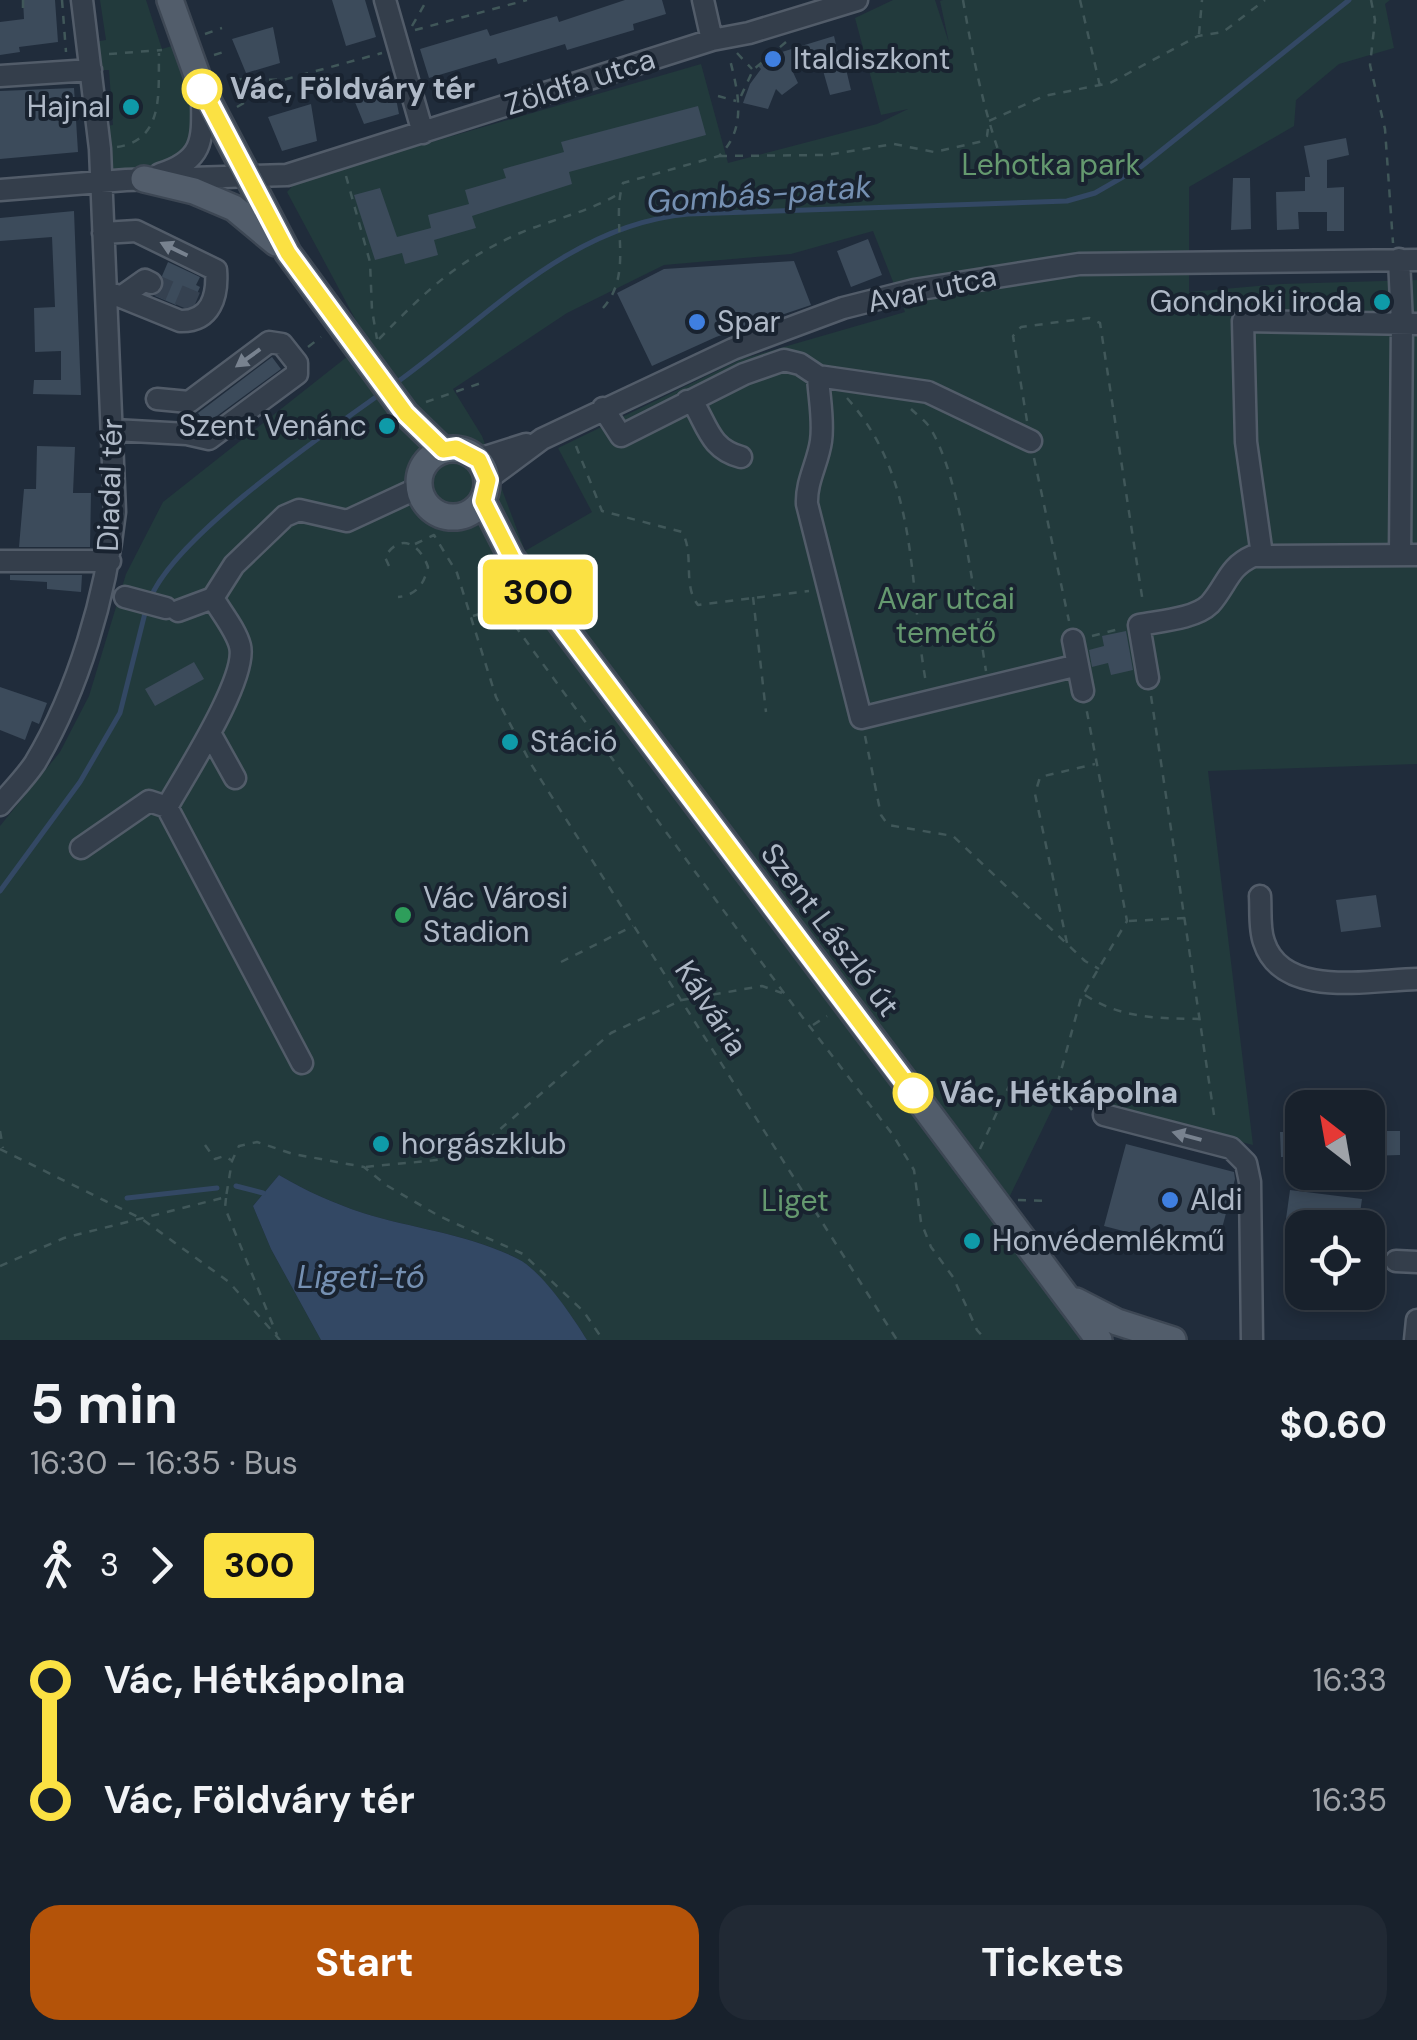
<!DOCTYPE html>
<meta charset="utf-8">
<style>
body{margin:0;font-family:"DM Sans",sans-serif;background:#212934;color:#f1f3f6;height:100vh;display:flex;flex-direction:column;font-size:38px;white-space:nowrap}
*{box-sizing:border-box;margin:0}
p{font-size:32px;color:#9fa3a9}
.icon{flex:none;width:55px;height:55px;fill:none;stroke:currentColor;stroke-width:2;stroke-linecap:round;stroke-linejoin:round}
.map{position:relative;height:1340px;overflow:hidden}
.details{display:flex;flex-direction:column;background:#18212c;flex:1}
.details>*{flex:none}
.badge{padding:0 20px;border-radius:8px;font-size:35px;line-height:65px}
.needle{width:65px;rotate:329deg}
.fabs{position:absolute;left:1285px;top:1090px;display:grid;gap:20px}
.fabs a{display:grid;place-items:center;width:100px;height:100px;border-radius:20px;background:#18212c;box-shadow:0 5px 15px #0003,0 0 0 2px #363e48;font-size:50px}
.map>.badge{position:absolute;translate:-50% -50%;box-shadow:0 0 0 5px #fff}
.legs{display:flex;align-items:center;gap:15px;height:110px;padding:0 30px;font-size:32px}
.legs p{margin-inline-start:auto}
.head{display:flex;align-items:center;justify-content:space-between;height:170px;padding:0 30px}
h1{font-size:55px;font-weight:700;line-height:75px}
.action{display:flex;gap:20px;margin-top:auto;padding:20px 30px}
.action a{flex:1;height:115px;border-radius:30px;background:#b45309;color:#fff;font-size:40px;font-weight:700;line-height:115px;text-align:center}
.action a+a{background:#212934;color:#f1f3f6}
ul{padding:0 30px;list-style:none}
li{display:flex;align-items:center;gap:35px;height:120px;font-size:38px}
li i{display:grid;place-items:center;width:15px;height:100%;margin:0 12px;background:currentColor}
li i::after{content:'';width:25px;height:25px;margin:-12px;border:8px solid;border-radius:50%;background:#18212c}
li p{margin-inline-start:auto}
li:first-child i{background:linear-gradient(#0000 50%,currentColor 0)}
li:last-child i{background:linear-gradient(currentColor 50%,#0000 0)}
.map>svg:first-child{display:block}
.green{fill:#223a3c;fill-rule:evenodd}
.water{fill:#334864}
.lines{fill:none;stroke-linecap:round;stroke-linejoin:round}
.stream{stroke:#334864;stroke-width:5}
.building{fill:#3c4b5b}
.minor-tunnel{stroke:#354150;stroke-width:20;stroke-dasharray:20 10;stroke-linecap:butt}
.minor-casing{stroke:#525c69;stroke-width:25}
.major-casing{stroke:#3d4754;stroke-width:30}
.path{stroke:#405759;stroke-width:2.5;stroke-dasharray:8 8;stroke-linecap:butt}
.minor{stroke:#343e4b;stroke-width:20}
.major{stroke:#525d6b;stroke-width:25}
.oneway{fill:#78828f}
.line-1-casing{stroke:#fff;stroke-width:22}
.line-1{stroke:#fbe143;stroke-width:15}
.shop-dot{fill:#3f7fe0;stroke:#192330;stroke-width:4}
.stop-1-dot{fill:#fff;stroke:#fbe143;stroke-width:5}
.culture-dot{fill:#0f9aa8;stroke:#192330;stroke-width:4}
.leisure-dot{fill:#2e9e5b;stroke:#192330;stroke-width:4}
.labels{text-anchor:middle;stroke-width:8;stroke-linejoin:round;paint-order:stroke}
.poi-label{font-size:30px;fill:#afb9c7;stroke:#192330;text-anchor:start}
.street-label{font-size:30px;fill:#afb9c7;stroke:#192330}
.stop-label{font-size:30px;font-weight:bold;fill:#afb9c7;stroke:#192330;text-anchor:start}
.park-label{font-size:30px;fill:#65996f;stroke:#192330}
.water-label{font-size:32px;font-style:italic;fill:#7590b2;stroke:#192330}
</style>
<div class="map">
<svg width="1417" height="1340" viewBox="0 0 1417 1340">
<rect width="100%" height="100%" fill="#202c3b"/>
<!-- green -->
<path class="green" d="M100,0H146L162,49L185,42L202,89L189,162L101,182L98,127L113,125L109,70H91L88,43L106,40Z
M893,0H935L949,43L940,1L943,0H1390L1385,4L1394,48L1339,64L1296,100L1294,126L1189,187V292L1281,284L1417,280V764L1208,771L1253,1145L1059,1095L1005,1206L1107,1340H587C573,1317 541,1271 518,1259C470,1234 414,1229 363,1213C333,1203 306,1191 279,1175L253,1206L271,1249L321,1340H0V826L60,752L89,696L126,574L163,502L367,341L287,192L297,181L701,64L728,163L877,124L908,109L881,115L855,18ZM873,231L905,312L742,359L558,448L592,512L525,551L482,436L453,389L567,313L664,265L791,254Z"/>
<!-- water -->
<path class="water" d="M279,1175C306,1191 333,1203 363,1213C414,1229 469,1234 518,1259C541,1270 573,1317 587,1340H321L271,1249L253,1206Z"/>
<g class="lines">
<!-- stream -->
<path class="stream" d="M396,383C488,317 569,225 688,214L1067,201L1095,193L1142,166L1349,0
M150,599C175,536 324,434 383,392
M0,891L80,782L120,713L146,609
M236,1186L263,1193
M127,1198L217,1188"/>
</g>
<!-- building -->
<path class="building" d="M23,0H55L58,42L19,47L20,52L0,55V22L24,19Z
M332,0H365L376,37L346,46Z
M625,0H662L666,14L633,24L634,30L567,50L565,44L498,64L496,58L429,78L420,49L487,29L490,36L557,16L559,22Z
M273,27L280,63L246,73L232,39Z
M834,36L842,70L846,69L851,90L830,95L820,60L792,70L798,83L782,95L776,89L768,109L743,103L750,84L761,69L758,66L772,55Z
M392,78L399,114L364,124L350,90Z
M74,88L78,152L0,159V91Z
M311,104L317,141L282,151L268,117Z
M698,106L706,135L569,172L572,184L472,216L476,228L434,240L438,255L405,264L402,253L375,260L354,195L380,188L397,237L431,228L428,215L469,204L465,190L506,178L503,169L564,152L561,142Z
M1346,138L1349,155L1327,160V188L1344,187V231H1327V212H1298L1299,229L1277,230L1276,192L1305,191V177H1310L1304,146Z
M1233,178H1250L1251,229L1231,230Z
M74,211L81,395L33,394L34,380H61V351L35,352L34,308L55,307L52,237L0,241V218Z
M868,239L882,275L851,287L837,251Z
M794,261L811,305L716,337L652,366L617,293L664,269Z
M168,262L200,277L196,285L200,287L192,305L178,300L176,305L155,296L164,288L162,276Z
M272,357L281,369L206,424L198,413Z
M37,446L75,447L73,493H91L90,547H19L24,489H36Z
M10,575H82L81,592L47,589V582L10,580Z
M1126,631L1133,670L1111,675L1108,663L1092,667L1089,650L1104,646L1102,636Z
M194,662L204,679L155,706L145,689Z
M0,687L47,703L39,724L32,721L25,740L0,730Z
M1376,895L1381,927L1341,932L1336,900Z
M1368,1131H1400V1155L1368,1156Z
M1280,1132H1302V1157H1281Z
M1126,1144L1234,1172L1235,1179L1215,1255L1104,1226Z
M1290,1190L1362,1199L1358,1227L1286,1219Z"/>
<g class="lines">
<!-- minor-tunnel -->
<path class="minor-tunnel" d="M151,283L196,302"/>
<!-- minor casing -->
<g class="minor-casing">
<path id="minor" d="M385,0L423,133
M703,0L712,40
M0,76L91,70
M160,174C208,159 202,135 202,91
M0,190L126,180L287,175L712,40L749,33L857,0
M103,233L136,231L216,270C218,296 211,322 180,321L106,291
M1399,259L1402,323L1400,555
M121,297L145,280L151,283
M818,376C819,397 824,420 821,441C818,463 806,481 807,504L861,718L1078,665
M687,401L694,404C708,428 711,449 741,457
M603,408L621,436L744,374L784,360L800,364L818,376L928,392L1031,441
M114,430L187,434L209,439L297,374V363L282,344L269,342L189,402L157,399
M479,459L526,444
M488,479L542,439L733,349L843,308L914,290L1079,264L1417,260
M1262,555L1246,442L1243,321L1417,324
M0,561H110
M125,597L166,608
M213,598C221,612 236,630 240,646C248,678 185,775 167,807L302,1063
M213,598L234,565L285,516L299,510L347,521L418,488
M178,611L213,598
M1073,640L1083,691
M1148,678L1139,625C1159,621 1195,619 1210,604C1227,585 1228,567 1253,556L1417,555
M210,733L235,778
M0,805C11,792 25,778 35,763C78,691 106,596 115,512L100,149L82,0
M81,848L149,801L167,807
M1260,896C1261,910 1259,929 1264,942C1282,999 1370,980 1417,979
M1104,1115L1231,1148L1246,1163L1250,1182L1252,1340
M1396,1261L1417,1262
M1415,1340L1417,1320"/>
</g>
<!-- major casing -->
<g class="major-casing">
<path id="major" d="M170,0L202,89L288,253L406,414L443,450
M144,179L194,191L234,208L276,243
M419 483a34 34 0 1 1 68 0a34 34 0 1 1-68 0Z
M483,501L512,558L1099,1340
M1076,1301L1117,1322L1173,1340"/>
</g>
<!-- path -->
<path class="path" d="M23,0V8
M62,0L66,52
M963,0C973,58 984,114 1005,169L1021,175
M1080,0L1100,86
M1371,0L1375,20L1370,65L1385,129L1393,243
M412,26L427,0
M415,30L527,0
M205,34L222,28
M1199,34L1202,0
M737,53L752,69
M109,54L162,50
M214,55L227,51
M237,79L283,80L382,53
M718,96L736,101
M741,96L753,70L786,42
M237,107L282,81
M117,147C165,140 158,91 159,53
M719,156L827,155L894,144L934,152L979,142L987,136L989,121L1044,96L1110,83L1198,36L1223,32L1265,0
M346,176L370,262L372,310L377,339
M603,308C635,272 610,224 623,183L719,156C748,128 738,91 729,56
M379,339C427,290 455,262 520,233C553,219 589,212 620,193
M308,347L321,337
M847,398C920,480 908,582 926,683
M426,402L481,383
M911,409C916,414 923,419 928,425C961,472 976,610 986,671
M1027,421L1013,336L1021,327L1089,318L1100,323L1143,603
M576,446L602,511L682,532C695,554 682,585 698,605L809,591
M1034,458L1069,621
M415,544L434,535L457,573L496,697L531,764L897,1340
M389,566L385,557C400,532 420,544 428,567C424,584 417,595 398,597
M753,597L766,712
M473,616L492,610L510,619L784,993L893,1135L914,1170L921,1222L931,1247L953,1277L977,1330L986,1340
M1092,636L1123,628
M1151,696L1214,1115
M865,736L881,815L888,825L953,836L1085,961L1099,969
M1129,921L1185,918
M1067,943L1035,794L1040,777L1095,764
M561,962L633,926
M1085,995C1122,1019 1157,1018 1200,1019
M813,1025L827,1016
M1072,1110L1056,1089L1081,998L1127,921L1086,707
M0,1131L3,1148
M205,1145L215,1159L224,1156L231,1160
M0,1149L142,1219L229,1282L280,1340
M980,1149L1010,1084
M366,1167C403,1162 441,1163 475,1151L611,1033L682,1000L762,986L782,993
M226,1198L225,1208L277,1335
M1018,1200L1047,1201
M0,1266L64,1238L226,1197L232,1161L239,1146L257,1142L293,1154L364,1167L386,1185L439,1216L523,1254L584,1312L603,1340"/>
<!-- minor -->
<use href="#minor" class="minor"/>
<!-- major -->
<use href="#major" class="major"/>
</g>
<!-- one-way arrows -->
<defs><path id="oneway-solid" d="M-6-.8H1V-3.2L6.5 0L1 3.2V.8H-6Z" transform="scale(2.5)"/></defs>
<g class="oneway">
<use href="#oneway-solid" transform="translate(174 249) rotate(-154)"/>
<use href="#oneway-solid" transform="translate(248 358) rotate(144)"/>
<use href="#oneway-solid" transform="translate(1187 1136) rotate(-165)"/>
</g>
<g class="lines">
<!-- line-1 casing -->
<g class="line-1-casing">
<path id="line-1" d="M202,89L288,253L406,414L443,450L456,448L479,460L488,480L483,501L512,558L913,1093"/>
</g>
<!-- line-1 -->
<use href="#line-1" class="line-1"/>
</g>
<!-- markers -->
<g class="shop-dot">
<circle cx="773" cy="59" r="10"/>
<circle cx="697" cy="322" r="10"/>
<circle cx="1170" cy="1200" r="10"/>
</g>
<g class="stop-1-dot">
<circle cx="202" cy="89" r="18"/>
<circle cx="913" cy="1093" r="18"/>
</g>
<g class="culture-dot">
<circle cx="131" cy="107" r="10"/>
<circle cx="1382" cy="302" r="10"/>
<circle cx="387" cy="426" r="10"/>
<circle cx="510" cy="742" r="10"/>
<circle cx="381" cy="1144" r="10"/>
<circle cx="972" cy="1241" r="10"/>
</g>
<circle class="leisure-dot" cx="403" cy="915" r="10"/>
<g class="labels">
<!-- poi labels -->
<g class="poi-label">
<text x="793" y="69">Italdiszkont</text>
<text x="111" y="117" text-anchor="end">Hajnal</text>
<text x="1362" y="312" text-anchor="end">Gondnoki iroda</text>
<text x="717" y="332">Spar</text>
<text x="367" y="436" text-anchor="end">Szent Venánc</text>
<text x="530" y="752">Stáció</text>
<text x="423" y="908">Vác Városi<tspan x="423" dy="34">Stadion</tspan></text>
<text x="401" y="1154">horgászklub</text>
<text x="1190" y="1210">Aldi</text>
<text x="992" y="1251">Honvédemlékmű</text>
</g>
<!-- street labels -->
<g class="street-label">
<text transform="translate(580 82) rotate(-18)" y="10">Zöldfa utca</text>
<text transform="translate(932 289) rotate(-12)" y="10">Avar utca</text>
<text transform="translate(110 485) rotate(-88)" y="10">Diadal tér</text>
<text transform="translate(830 930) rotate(53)" y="10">Szent László út</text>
<text transform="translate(711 1008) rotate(57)" y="10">Kálvária</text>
</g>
<!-- stop labels -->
<g class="stop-label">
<text x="230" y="99">Vác, Földváry tér</text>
<text x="940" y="1103">Vác, Hétkápolna</text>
</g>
<!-- park labels -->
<g class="park-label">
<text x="1051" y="175">Lehotka park</text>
<text x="946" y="609">Avar utcai<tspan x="946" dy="34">temető</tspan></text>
<text x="795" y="1211">Liget</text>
</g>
<!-- water labels -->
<g class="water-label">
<text transform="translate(759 194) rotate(-4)" y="11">Gombás-patak</text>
<text x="361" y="1288">Ligeti-tó</text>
</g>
</g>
</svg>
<div class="fabs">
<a><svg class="needle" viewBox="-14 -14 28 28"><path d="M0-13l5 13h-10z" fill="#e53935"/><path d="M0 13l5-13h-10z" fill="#9fa3a9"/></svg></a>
<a><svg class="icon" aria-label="locate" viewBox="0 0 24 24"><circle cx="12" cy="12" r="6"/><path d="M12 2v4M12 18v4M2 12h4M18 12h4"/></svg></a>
</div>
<b class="badge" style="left:538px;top:592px;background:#fbe143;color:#111">300</b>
</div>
<section class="details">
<div class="head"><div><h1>5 min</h1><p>16:30 – 16:35 · Bus</p></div><b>$0.60</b></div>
<div class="legs"><svg class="icon" aria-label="walk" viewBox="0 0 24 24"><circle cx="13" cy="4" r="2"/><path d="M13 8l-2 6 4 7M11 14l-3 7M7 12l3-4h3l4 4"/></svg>3<svg class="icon" aria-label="forward" viewBox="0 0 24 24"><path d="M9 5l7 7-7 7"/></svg><b class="badge" style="background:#fbe143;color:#111">300</b></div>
<ul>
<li><i style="color:#fbe143"></i><b>Vác, Hétkápolna</b><p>16:33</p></li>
<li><i style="color:#fbe143"></i><b>Vác, Földváry tér</b><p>16:35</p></li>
</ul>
<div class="action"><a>Start</a><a>Tickets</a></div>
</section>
